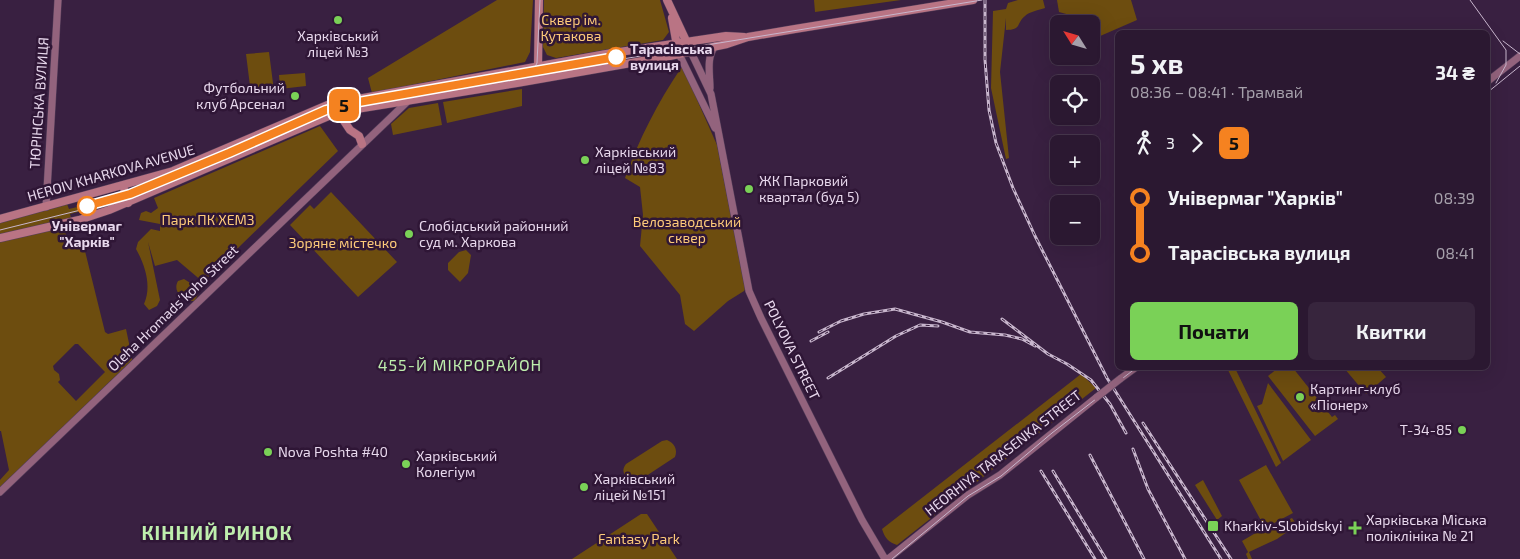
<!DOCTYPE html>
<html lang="uk">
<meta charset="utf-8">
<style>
body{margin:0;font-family:"Exo 2",sans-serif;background:#37253d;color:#f1f3f6;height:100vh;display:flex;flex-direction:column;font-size:19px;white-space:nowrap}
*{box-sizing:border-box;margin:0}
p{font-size:16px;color:#a6a0ab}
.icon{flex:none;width:28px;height:28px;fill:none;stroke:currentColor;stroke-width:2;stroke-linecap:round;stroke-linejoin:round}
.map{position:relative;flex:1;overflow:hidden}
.details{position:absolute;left:1115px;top:30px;width:375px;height:340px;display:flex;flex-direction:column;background:#2b1831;border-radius:8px;box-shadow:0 5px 20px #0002,0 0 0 1px #47374d}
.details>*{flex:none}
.badge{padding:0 10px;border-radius:8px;font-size:18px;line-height:32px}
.needle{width:32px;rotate:307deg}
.tools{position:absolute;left:1050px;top:15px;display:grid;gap:10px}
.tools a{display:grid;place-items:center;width:50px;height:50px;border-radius:8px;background:#2b1831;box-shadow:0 5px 20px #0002,0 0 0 1px #47374d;font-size:25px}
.map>.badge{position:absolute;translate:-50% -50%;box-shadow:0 0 0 2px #fff}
.legs{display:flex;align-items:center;gap:8px;height:55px;padding:0 15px;font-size:16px}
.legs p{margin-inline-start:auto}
.summary{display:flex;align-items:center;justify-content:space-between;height:85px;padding:0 15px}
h1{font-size:28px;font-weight:700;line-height:38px}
.action{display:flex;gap:10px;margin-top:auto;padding:10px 15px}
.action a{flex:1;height:58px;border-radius:8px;background:#7ad157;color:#111;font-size:20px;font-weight:700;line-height:58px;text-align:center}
.action a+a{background:#37253d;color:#f1f3f6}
ul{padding:0 15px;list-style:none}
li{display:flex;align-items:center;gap:18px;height:55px;font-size:19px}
li i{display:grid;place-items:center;width:8px;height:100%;margin:0 6px;background:currentColor}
li i::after{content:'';width:12px;height:12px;margin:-6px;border:4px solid;border-radius:50%;background:#2b1831}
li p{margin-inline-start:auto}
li:first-child i{background:linear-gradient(#0000 50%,currentColor 0)}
li:last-child i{background:linear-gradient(currentColor 50%,#0000 0)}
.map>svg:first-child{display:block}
.green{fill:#6d4d0f;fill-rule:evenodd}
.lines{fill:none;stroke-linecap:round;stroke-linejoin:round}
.secondary-casing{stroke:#543e5a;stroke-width:8}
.primary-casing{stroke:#543e5a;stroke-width:9}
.secondary{stroke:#93637d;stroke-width:7}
.primary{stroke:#b97484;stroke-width:8}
.tram{stroke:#c8b6cd;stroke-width:1}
.rail-casing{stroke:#c8b6cd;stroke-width:3}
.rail{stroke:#2f1636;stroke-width:1;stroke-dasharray:4;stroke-linecap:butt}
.secondary-bridge-casing{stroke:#543e5a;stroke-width:8;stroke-linecap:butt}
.secondary-bridge{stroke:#93637d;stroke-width:7}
.line-1-casing{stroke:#fff;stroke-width:11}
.line-1{stroke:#f58220;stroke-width:8}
.poi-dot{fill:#7ad157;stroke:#2f1636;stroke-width:2}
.stop-1-dot{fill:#fff;stroke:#f58220;stroke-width:2.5}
.labels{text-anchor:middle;stroke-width:5;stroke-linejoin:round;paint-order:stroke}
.park-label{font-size:14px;fill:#fecb7a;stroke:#2f1636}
.poi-label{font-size:14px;fill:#e8d8ed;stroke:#2f1636;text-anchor:start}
.stop-label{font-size:14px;font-weight:bold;fill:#e8d8ed;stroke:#2f1636;text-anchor:start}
.street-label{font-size:14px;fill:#e8d8ed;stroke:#2f1636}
.quarter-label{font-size:16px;letter-spacing:1px;fill:#beeead;stroke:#2f1636}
.district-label{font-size:19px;font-weight:bold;letter-spacing:1px;fill:#beeead;stroke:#2f1636}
</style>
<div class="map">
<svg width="1520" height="559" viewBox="0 0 1520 559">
<rect width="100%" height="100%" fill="#392041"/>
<!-- green -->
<path class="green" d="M497,0H533L530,52L525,62L372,93L368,78Z
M544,0H660L669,32L663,40L556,58L547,55L543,47Z
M814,0H901L815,12Z
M1018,0H1043L1045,8C1039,10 1029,12 1025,16C1016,23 1022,30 1006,30V18L1000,72L1009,158L1006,159L991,88L993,11L1006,9L1008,3Z
M1057,0H1131L1137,20L1091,40V24H1072L1070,15L1059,12Z
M269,52L274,91L251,94L246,54Z
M681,68H683L717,145L745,289L744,291L728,301L694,331L685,324L680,295L640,246L643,215L640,187L625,178C639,139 658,102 681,68Z
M305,73L306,86L280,89L279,75Z
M522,89V106L447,123L443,102Z
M438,103L442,125L393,135L391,124L409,108Z
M319,111L321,115L133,195V190L139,186L205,161Z
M320,126L338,151L203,282L177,260L155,266L148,242L160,300L157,306L149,310L144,304C152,286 145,265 136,249L138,242L151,229L160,231V224L139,220L141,213L146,211L151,213L158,208L154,198Z
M331,192L397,262L358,297L290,225L310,205L314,209Z
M118,197L119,201L70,214L71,218L17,232L64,228L68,240L84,247L105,332L108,334L126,329L130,348H131L132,360L0,488V480L9,470L1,431H0V222L67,204L69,209ZM75,344H78L105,372L76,401L58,382L60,380L59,374L54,370L53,366Z
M466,250L471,255L468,273L460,282L448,270V263L459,252Z
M184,279L195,286L198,294L195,301H187C180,296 173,290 178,281Z
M1227,368H1235L1281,463L1276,467Z
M1278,368H1293L1332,417L1335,415L1338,419L1315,436L1268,376Z
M1344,368H1378L1386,377L1366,394Z
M1081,374L1096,388L897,545C888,542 885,538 882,529Z
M1268,383L1311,440L1283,461L1257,406L1262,404Z
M667,440C674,443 678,449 675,457L637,482L628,480C624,474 621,471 626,464L662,441Z
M1266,465L1293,513L1265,528L1239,480Z
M1203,480L1222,516L1217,520L1195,485Z
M641,514H647L677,559H572Z
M1292,518L1297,525L1277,539L1249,552L1252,559H1248L1246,554L1248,552L1242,541L1259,531L1261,533Z"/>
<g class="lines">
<!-- secondary casing -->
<g class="secondary-casing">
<path id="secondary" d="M691,52L711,94L749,291L761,318L862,520L885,559
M679,54L715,128
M1488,81L1520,56
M710,88C710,74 706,58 715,46
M46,207L58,0
M1120,379L1135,368
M0,492L408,101
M888,559L968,495L1000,475L1097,397"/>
</g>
<!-- primary casing -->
<g class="primary-casing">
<path id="primary" d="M667,0L688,45
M672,18L677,46
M538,66L539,0
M338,112L350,130L359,136L362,144
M123,185L128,203
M0,219L173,171L330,104L606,54L726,36L744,37
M0,238L79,220L109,210L338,112L517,83L665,57L727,44L748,37L795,29L973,0"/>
</g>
<!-- secondary -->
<use href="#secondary" class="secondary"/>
<!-- primary -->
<use href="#primary" class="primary"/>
<!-- tram -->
<path class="tram" d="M1470,0L1506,50V65L1496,83
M1503,41L1520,54
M526,76L533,71L537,63L540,0
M1488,92L1520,66
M0,230L129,198L339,107L664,52L982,0
M892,559L968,496L1001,476L1052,433L1136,368"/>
<!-- rail casing -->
<g class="rail-casing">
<path id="rail" d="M985,0V60L989,110L996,143L1013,188L1035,236L1107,378L1221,559
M1002,319L1048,354L1067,364L1091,380L1110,404L1126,433
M819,332L841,321L864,314L895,309L942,322L970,332L1005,335L1022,339L1035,346
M811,341L828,332
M828,378L896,336L920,325L938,326
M1143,423L1231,559
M1133,449L1148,489L1185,559
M1090,455L1144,559
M1041,471L1095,559
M1053,471L1106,559"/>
</g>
<!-- rail -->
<use href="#rail" class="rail"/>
<!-- secondary-bridge casing -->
<g class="secondary-bridge-casing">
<path id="secondary-bridge" d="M1097,397L1120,379"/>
</g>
<!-- secondary-bridge -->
<use href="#secondary-bridge" class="secondary-bridge"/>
</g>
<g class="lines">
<!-- line-1 casing -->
<g class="line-1-casing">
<path id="line-1" d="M87,206L130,194L229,153L326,110L353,103L616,57"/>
</g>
<!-- line-1 -->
<use href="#line-1" class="line-1"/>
</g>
<!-- markers -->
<g class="poi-dot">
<circle cx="338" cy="20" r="5"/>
<circle cx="295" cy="96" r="5"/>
<circle cx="585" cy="160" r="5"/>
<circle cx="749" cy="189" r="5"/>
<circle cx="409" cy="234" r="5"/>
<circle cx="1300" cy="397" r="5"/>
<circle cx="1462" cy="430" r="5"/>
<circle cx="268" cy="452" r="5"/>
<circle cx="406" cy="464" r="5"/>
<circle cx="584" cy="487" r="5"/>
<rect x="1207" y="520" width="12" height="12" rx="2.5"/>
<path d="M1352.5 520.5h5v5h5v5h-5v5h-5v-5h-5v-5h5z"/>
</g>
<g class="stop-1-dot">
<circle cx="616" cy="57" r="9"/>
<circle cx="87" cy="206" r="9"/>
</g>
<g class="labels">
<!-- park labels -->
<g class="park-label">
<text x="571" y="25">Сквер ім.<tspan x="571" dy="16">Кутакова</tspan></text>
<text x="208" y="225">Парк ПК ХЕМЗ</text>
<text x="687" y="227">Велозаводський<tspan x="687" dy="16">сквер</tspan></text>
<text x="343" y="248">Зоряне містечко</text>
<text x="639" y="544">Fantasy Park</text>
</g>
<!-- poi labels -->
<g class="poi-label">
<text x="338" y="41" text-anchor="middle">Харківський<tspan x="338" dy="16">ліцей №3</tspan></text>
<text x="285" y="93" text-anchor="end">Футбольний<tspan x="285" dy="16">клуб Арсенал</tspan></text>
<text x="595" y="157">Харківський<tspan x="595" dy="16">ліцей №83</tspan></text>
<text x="759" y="186">ЖК Парковий<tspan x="759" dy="16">квартал (буд 5)</tspan></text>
<text x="419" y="231">Слобідський районний<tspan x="419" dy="16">суд м. Харкова</tspan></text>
<text x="1310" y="394">Картинг-клуб<tspan x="1310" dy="16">«Піонер»</tspan></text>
<text x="1452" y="435" text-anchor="end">Т-34-85</text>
<text x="278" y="457">Nova Poshta #40</text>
<text x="416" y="461">Харківський<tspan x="416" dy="16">Колегіум</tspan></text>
<text x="594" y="484">Харківський<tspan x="594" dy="16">ліцей №151</tspan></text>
<text x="1366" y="525">Харківська Міська<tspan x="1366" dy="16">поліклініка № 21</tspan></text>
<text x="1224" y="531">Kharkіv-Slobidskyi</text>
</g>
<!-- stop labels -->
<g class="stop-label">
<text x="630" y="54">Тарасівська<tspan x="630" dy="16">вулиця</tspan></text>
<text x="87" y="231" text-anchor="middle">Універмаг<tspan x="87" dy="16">"Харків"</tspan></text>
</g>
<!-- street labels -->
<g class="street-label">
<text transform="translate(39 103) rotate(-86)" y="5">ТЮРІНСЬКА ВУЛИЦЯ</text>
<text transform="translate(111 173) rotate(-16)" y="5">HEROIV KHARKOVA AVENUE</text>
<text transform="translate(173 308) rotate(-44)" y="5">Oleha Hromadsʹkoho Street</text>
<text transform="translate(792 350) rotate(64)" y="5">POLYOVA STREET</text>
<text transform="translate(1003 453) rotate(-38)" y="5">HEORHIYA TARASENKA STREET</text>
</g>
<!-- quarter labels -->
<g class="quarter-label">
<text x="460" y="371">455-Й МІКРОРАЙОН</text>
</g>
<!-- district labels -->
<g class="district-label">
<text x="217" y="540">КІННИЙ РИНОК</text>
</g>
</g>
</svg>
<div class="tools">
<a><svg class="needle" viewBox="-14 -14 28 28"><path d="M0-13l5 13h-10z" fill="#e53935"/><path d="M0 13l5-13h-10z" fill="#a6a0ab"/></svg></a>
<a><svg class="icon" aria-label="locate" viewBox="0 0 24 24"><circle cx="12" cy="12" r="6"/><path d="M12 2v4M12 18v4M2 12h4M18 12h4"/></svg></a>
<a>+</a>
<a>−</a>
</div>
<b class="badge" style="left:344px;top:105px;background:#f58220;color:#111">5</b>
<section class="details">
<div class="summary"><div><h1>5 хв</h1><p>08:36 – 08:41 · Трамвай</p></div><b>34 ₴</b></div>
<div class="legs"><svg class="icon" aria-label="walk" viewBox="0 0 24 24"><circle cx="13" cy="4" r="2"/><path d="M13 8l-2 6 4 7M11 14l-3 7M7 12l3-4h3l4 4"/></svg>3<svg class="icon" aria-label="forward" viewBox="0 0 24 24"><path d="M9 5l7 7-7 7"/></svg><b class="badge" style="background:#f58220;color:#111">5</b></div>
<ul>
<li><i style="color:#f58220"></i><b>Універмаг &quot;Харків&quot;</b><p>08:39</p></li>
<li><i style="color:#f58220"></i><b>Тарасівська вулиця</b><p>08:41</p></li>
</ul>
<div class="action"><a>Почати</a><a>Квитки</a></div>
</section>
</div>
